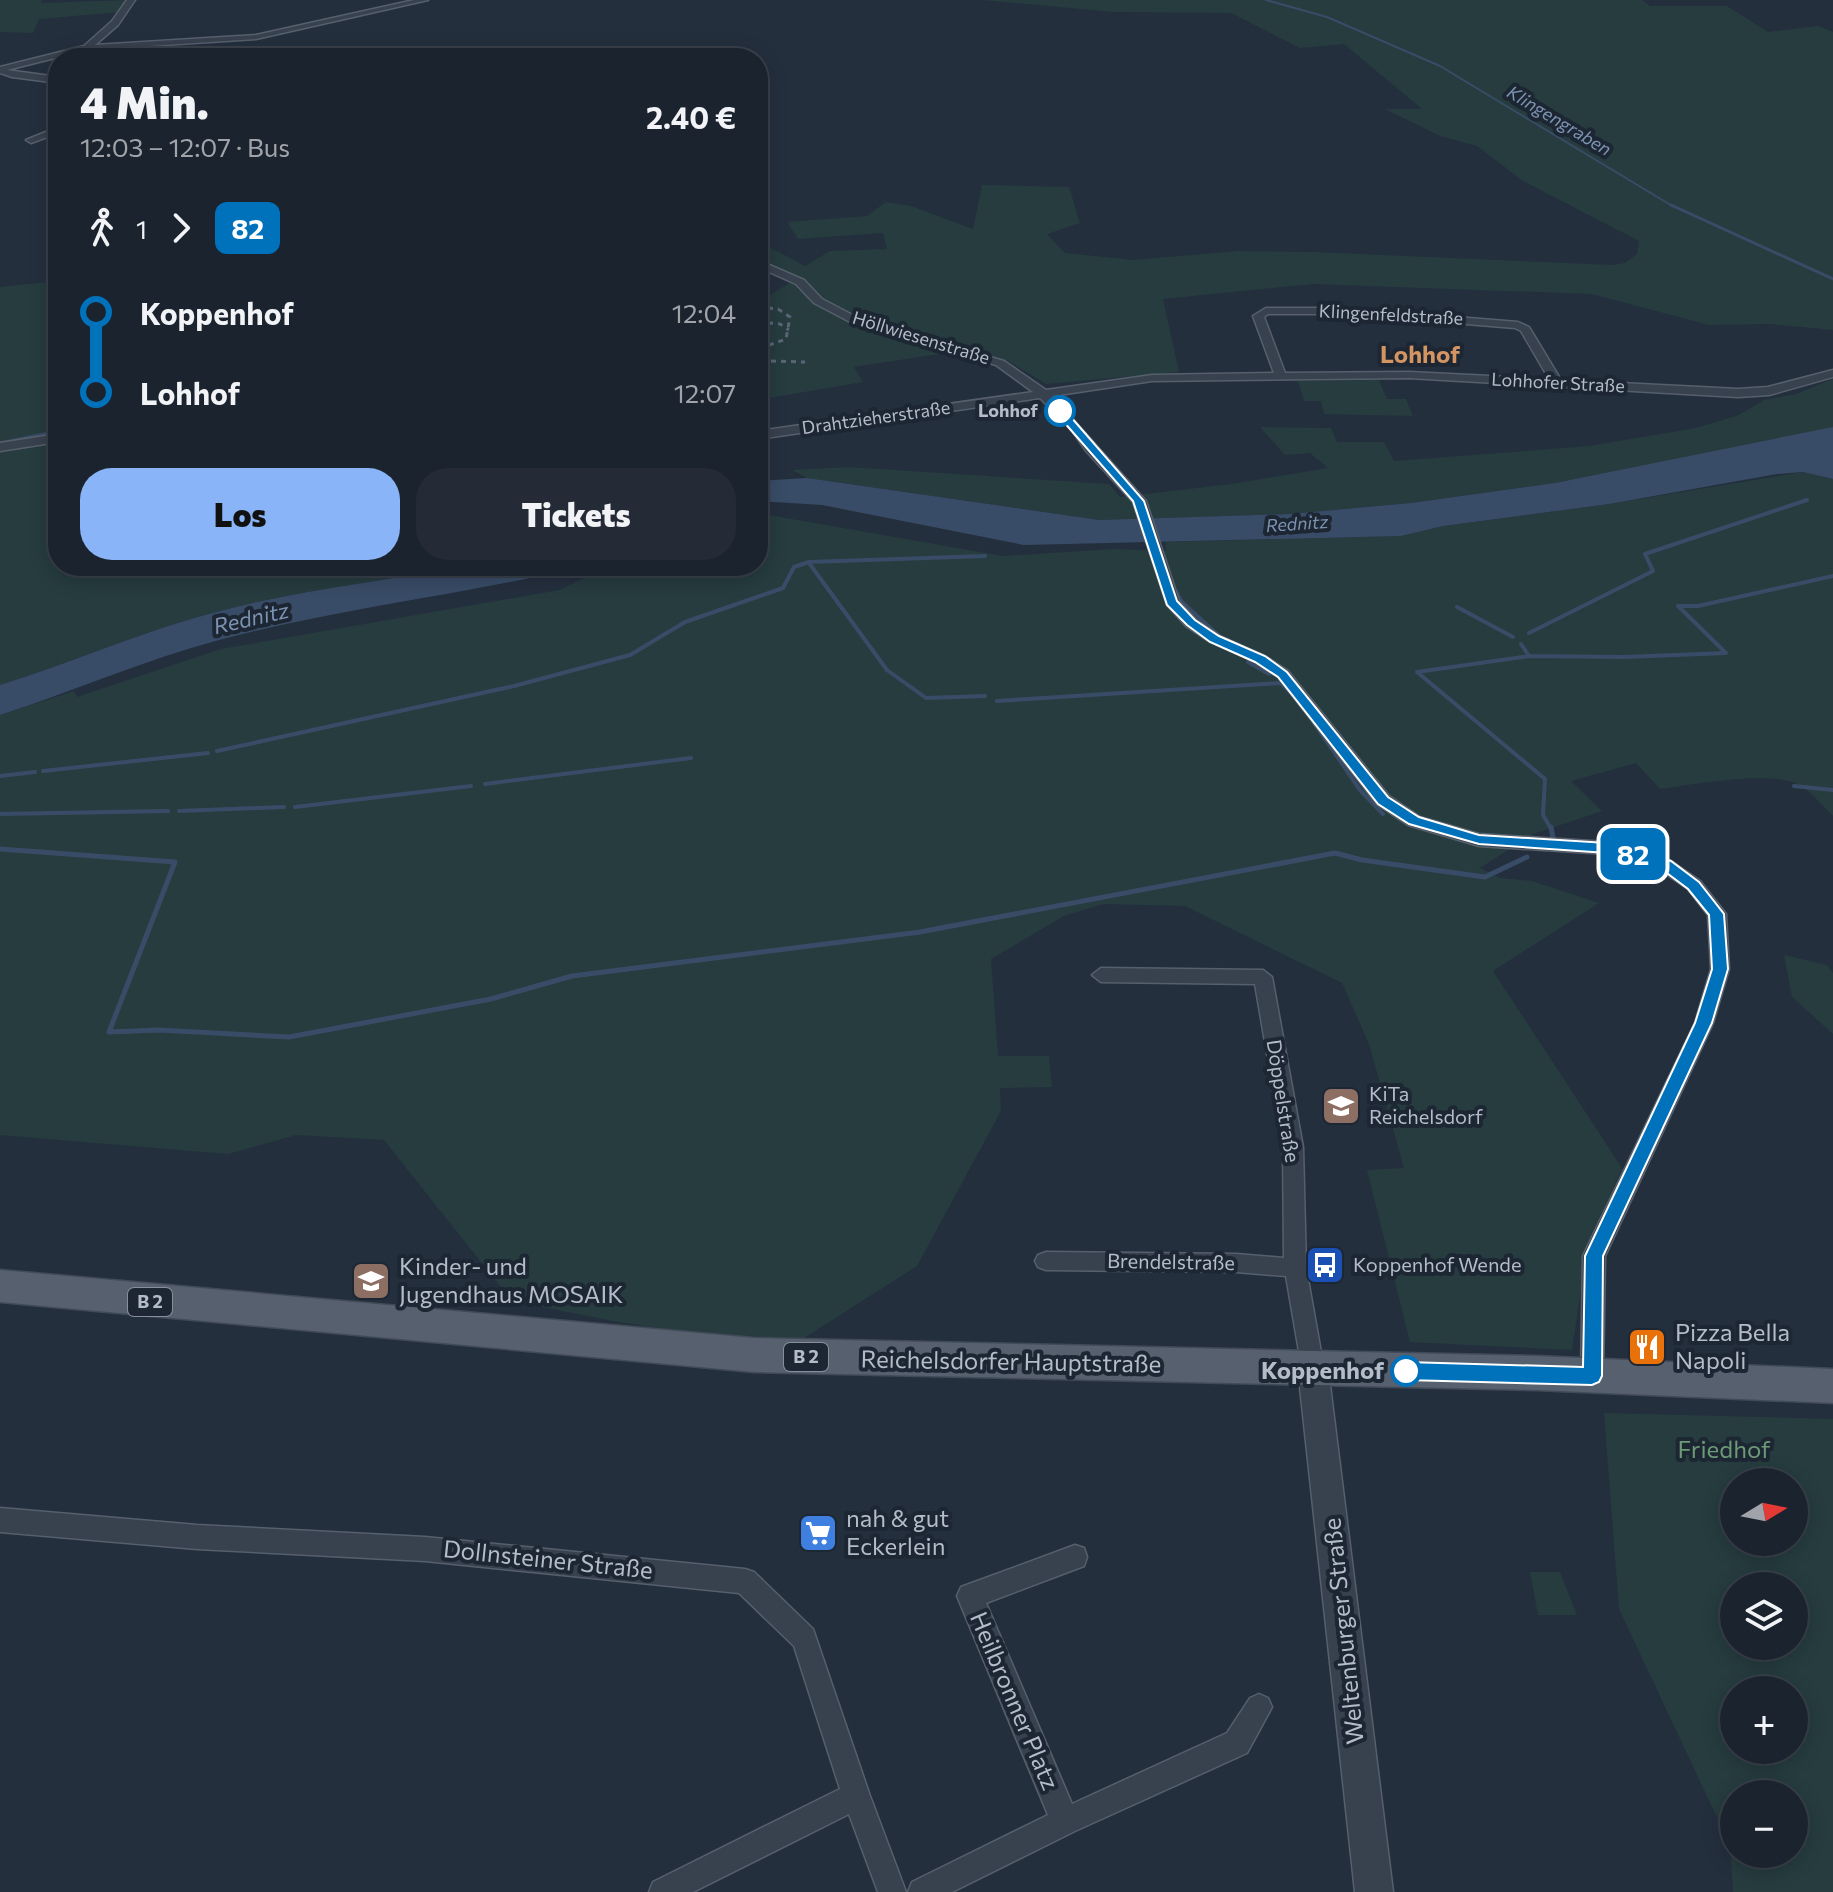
<!DOCTYPE html>
<html lang="de">
<meta charset="utf-8">
<style>
body{margin:0;font-family:Commissioner,sans-serif;background:#242b36;color:#f1f3f6;height:100vh;display:flex;flex-direction:column;font-size:30px;white-space:nowrap}
*{box-sizing:border-box;margin:0}
p{font-size:26px;color:#a0a4aa}
.icon{flex:none;width:44px;height:44px;fill:none;stroke:currentColor;stroke-width:2;stroke-linecap:round;stroke-linejoin:round}
.map{position:relative;flex:1;overflow:hidden}
.sheet{position:absolute;left:48px;top:48px;width:720px;height:528px;display:flex;flex-direction:column;background:#1b232e;border-radius:32px;box-shadow:0 4px 20px #0003,0 0 0 2px #39404a}
.sheet>*{flex:none}
.badge{padding:0 16px;border-radius:12px;font-size:28px;line-height:52px}
.needle{width:52px;rotate:80deg}
.buttons{position:absolute;left:1720px;top:1468px;display:grid;gap:16px}
.buttons a{display:grid;place-items:center;width:88px;height:88px;border-radius:50%;background:#1b232e;box-shadow:0 4px 20px #0003,0 0 0 2px #39404a;font-size:40px}
.map>.badge{position:absolute;translate:-50% -50%;box-shadow:0 0 0 4px #fff}
.legs{display:flex;align-items:center;gap:12px;height:88px;padding:0 32px;font-size:26px}
.legs p{margin-inline-start:auto}
.overview{display:flex;align-items:center;justify-content:space-between;height:136px;padding:0 32px}
h1{font-size:44px;font-weight:800;line-height:60px}
.button{display:flex;gap:16px;margin-top:auto;padding:16px 32px}
.button a{flex:1;height:92px;border-radius:32px;background:#8ab4f8;color:#111;font-size:32px;font-weight:800;line-height:92px;text-align:center}
.button a+a{background:#242b36;color:#f1f3f6}
ul{padding:0 32px;list-style:none}
li{display:flex;align-items:center;gap:28px;height:80px;font-size:30px}
li i{display:grid;place-items:center;width:12px;height:100%;margin:0 10px;background:currentColor}
li i::after{content:'';width:20px;height:20px;margin:-10px;border:6px solid;border-radius:50%;background:#1b232e}
li p{margin-inline-start:auto}
li:first-child i{background:linear-gradient(#0000 50%,currentColor 0)}
li:last-child i{background:linear-gradient(currentColor 50%,#0000 0)}
.map>svg:first-child{display:block}
.green{fill:#263c3f;fill-rule:evenodd}
.water{fill:#394c67}
.lines{fill:none;stroke-linecap:round;stroke-linejoin:round}
.stream-far3{stroke:#394c67;stroke-width:2}
.stream-far2{stroke:#394c67;stroke-width:3}
.stream-far1{stroke:#394c67;stroke-width:4}
.stream{stroke:#394c67;stroke-width:5}
.minor-casing{stroke:#565f6c;stroke-width:3}
.tertiary-casing{stroke:#565f6c;stroke-width:3}
.primary-casing{stroke:#414a57;stroke-width:3}
.minor{fill:#38414e;fill-rule:evenodd}
.tertiary{fill:#38414e;fill-rule:evenodd}
.primary{fill:#56606e;fill-rule:evenodd}
.rail{stroke:#5a6575;stroke-width:3;stroke-dasharray:5 5;stroke-linecap:butt}
.line-1{fill:#0072bc;stroke:#fff;stroke-width:2}
.stop-1-dot{fill:#fff;stroke:#0072bc;stroke-width:4}
.labels{text-anchor:middle;stroke-width:8;stroke-linejoin:round;paint-order:stroke}
.far-water-label{font-size:18px;font-style:italic;fill:#7c92b1;stroke:#1d2633}
.far-street-label{font-size:18px;fill:#b4bcc9;stroke:#1d2633}
.far-stop-label{font-size:18px;font-weight:bold;fill:#b4bcc9;stroke:#1d2633;text-anchor:end}
.shield{fill:#1d2633;stroke:#878f9c;stroke-width:2}
.shield-label{font-size:18px;font-weight:bold;fill:#b4bcc9}
.poi-label{font-size:20px;fill:#b4bcc9;stroke:#1d2633;text-anchor:start}
.street-label{font-size:20px;fill:#b4bcc9;stroke:#1d2633}
.water-label{font-size:22px;font-style:italic;fill:#7c92b1;stroke:#1d2633}
.far-district-label{font-size:24px;font-weight:bold;fill:#d59563;stroke:#1d2633}
.near-poi-label{font-size:24px;fill:#b4bcc9;stroke:#1d2633;text-anchor:start}
.near-street-label{font-size:24px;fill:#b4bcc9;stroke:#1d2633}
.near-stop-label{font-size:24px;font-weight:bold;fill:#b4bcc9;stroke:#1d2633;text-anchor:end}
.near-park-label{font-size:24px;fill:#6b9a76;stroke:#1d2633}
</style>
<div class="map">
<svg width="1833" height="1892" viewBox="0 0 1833 1892">
<rect width="100%" height="100%" fill="#242f3e"/>
<!-- green -->
<path class="green" d="M0,0H42L41,3L129,0L121,12L39,19L33,33L0,32Z
M983,0H1642L1650,6H1727L1768,32L1818,26L1833,32V330L1770,324L1709,325L1592,294L1313,284L1163,299L1179,372L1046,384L1008,361L965,350L854,367L863,382L758,400V302L798,278L759,260L758,241L805,266L830,251L887,249L883,233L798,239L787,222L867,216L886,202L911,206L973,229L982,185L1069,187L1080,223L1047,234L1065,253L1133,260L1238,251L1313,252L1612,265L1625,263L1637,254L1639,241L1523,181L1477,146L1440,136L1385,109H1422L1344,44L1300,48L1231,13L1113,12Z
M58,281V566H465C384,581 300,590 220,611C145,630 74,662 0,685V287Z
M1833,379V427L1799,435L1555,483L1411,503L1290,514L1099,520L807,478L792,470L849,467L1109,484L1120,497L1231,484L1328,468L1310,453L1285,455L1260,427L1331,428L1337,442H1384L1394,461L1590,446L1696,428L1739,415L1764,400L1796,394Z
M1379,380L1387,399H1406L1413,416L1324,414L1321,401H1304L1298,381Z
M1803,472L1833,479V816C1823,806 1813,794 1801,786C1776,769 1691,785 1660,789L1636,763L1571,781L1602,811L1533,834L1480,868L1500,878L1532,881L1599,903L1493,971L1622,1168L1587,1249L1572,1350L1410,1342L1367,1170L1404,1168L1369,1044L1342,983L1185,906L1103,904L1064,916L991,959L998,1056H1049L1052,1087L1000,1088L1001,1111L917,1266L790,1347L618,1322L512,1301L384,1140L296,1135L228,1154L0,1135V715L74,691L77,697L221,649L559,590L611,566H758V513L1003,556L1113,549L1166,551L1165,542L1401,536L1443,526L1609,504Z
M1784,955L1827,965L1833,973V1034L1792,997Z
M1604,1413L1833,1419V1892H1733L1730,1845L1619,1609ZM1734,1482H1794V1542H1734ZM1794,1586V1646H1734V1586ZM1734,1690H1794V1750H1734ZM1734,1794H1794V1854H1734Z
M1530,1572H1560L1577,1615H1538Z"/>
<!-- water -->
<path class="water" d="M1833,427V479L1803,472L1777,474L1609,504L1443,526L1401,536L1024,545L822,505L758,501V481L807,478L1099,520L1290,514L1411,503L1555,483Z
M465,566H563L530,578C427,599 321,613 219,640C144,660 74,691 0,715V685C74,662 145,630 220,611C300,590 384,581 465,566Z"/>
<g class="lines">
<!-- stream-far3 -->
<path class="stream-far3" d="M1266,0L1327,17L1440,66L1674,207"/>
<!-- stream-far2 -->
<path class="stream-far2" d="M1671,205L1833,279
M0,443L58,431"/>
<!-- stream-far1 -->
<path class="stream-far1" d="M809,563L887,670L926,698L985,696
M1175,590L1182,602L1218,635
M1457,607L1513,637
M1529,633L1653,571L1645,554L1807,500
M1521,644L1529,656
M1248,662L1269,674
M997,701L1281,683L1290,692
M1314,723L1360,790L1383,814
M217,751L514,686L630,655L685,622L783,588L794,567L809,562L985,556
M43,771L208,753
M0,776L35,772
M485,784L691,758
M1794,786L1833,790
M295,807L471,786
M179,811L284,807
M0,814L168,811
M1551,829L1543,815L1545,779L1417,672L1529,656L1625,657L1726,653L1678,606H1698L1833,576"/>
<!-- stream -->
<path class="stream" d="M1551,827L1553,838
M0,849L175,862L109,1032L158,1030L289,1037L491,999L572,976L920,932L1335,853L1362,860L1485,877L1527,857"/>
<!-- minor casing -->
<g class="minor-casing">
<path id="minor" d="M127,0H135L118,25L95,45L256,35L414,0H428L256,39L87,50L7,70L58,77V83L12,77L0,73V67L84,46L112,21Z
M58,127V133L31,143L26,140Z
M758,260L804,280L822,299L862,320L1004,361L1046,390L1152,375L1274,373L1253,316L1266,308H1344L1518,322L1529,327L1561,380L1738,389L1768,387L1833,370V377L1769,395L1738,397L1409,378L1152,381L1052,396L1146,501L1179,601L1196,620L1220,636L1265,656L1288,671L1389,796L1420,817L1479,834L1607,842L1645,851L1671,861L1700,881L1726,914L1729,969L1713,1023L1605,1256L1603,1376L1600,1383L1592,1386L1584,1383L1581,1376L1583,1256L1695,1023L1711,969L1708,915L1688,889L1659,869L1635,860L1607,854L1479,846L1408,825L1377,804L1278,677L1255,662L1210,642L1186,626L1167,605L1133,502L1086,451L1070,428L1040,398L758,439V431L1033,392L996,365L854,324L814,303L796,284L758,267ZM1268,314H1344L1515,328L1521,331L1549,379L1409,372L1285,373L1264,317Z
M58,434V442L0,451V443Z
M1101,968L1263,970L1272,977L1303,1147L1306,1268L1324,1369L1321,1376L1313,1379L1305,1376L1302,1369L1286,1276L1236,1272L1046,1270L1038,1267L1035,1261L1038,1255L1046,1252L1236,1254L1284,1258L1283,1147L1255,984L1101,982L1092,975Z
M0,1508L197,1525L425,1537L745,1569L754,1572L813,1629L870,1796L906,1892H878L849,1814L693,1892H649L653,1882L840,1789L794,1646L739,1593L425,1561L197,1549L0,1532Z
M1075,1545L1084,1548L1087,1557L1084,1566L986,1603L1072,1804L1227,1733L1250,1698L1259,1694L1268,1698L1272,1707L1247,1753L1075,1831L952,1892H908L912,1882L1048,1815L957,1596L961,1587Z"/>
</g>
<!-- tertiary casing -->
<g class="tertiary-casing">
<path id="tertiary" d="M1313,1355L1324,1359L1328,1369L1393,1892H1355L1298,1369L1302,1359Z"/>
</g>
<!-- primary casing -->
<g class="primary-casing">
<path id="primary" d="M0,1270L754,1338L1536,1356L1833,1369V1403L1536,1390L754,1372L0,1302Z"/>
</g>
<!-- minor -->
<use href="#minor" class="minor"/>
<!-- tertiary -->
<use href="#tertiary" class="tertiary"/>
<!-- primary -->
<use href="#primary" class="primary"/>
<!-- rail -->
<path class="rail" d="M758,307L778,309L790,317L786,339L758,349
M758,322L780,324L789,330
M771,361L805,362"/>
</g>
<!-- line-1 -->
<path class="line-1" d="M1056,409H1064L1144,501L1177,601L1195,620L1219,636L1265,656L1287,672L1388,797L1419,817L1479,835L1607,843L1644,852L1671,861L1699,882L1724,914L1728,969L1712,1023L1603,1256L1602,1376L1599,1382L1592,1385L1406,1380L1399,1377L1396,1371L1399,1365L1406,1362L1583,1367L1585,1256L1695,1023L1712,969L1709,915L1688,889L1660,868L1636,860L1607,853L1479,844L1409,824L1378,804L1278,677L1255,662L1210,642L1187,625L1167,605L1133,501L1056,413Z"/>
<!-- icons -->
<defs>
<g id="school-square" transform="scale(2)"><rect x="-9" y="-9" width="18" height="18" rx="4" fill="#8d6e63" stroke="#1d2633"/><path d="M0-5L7-2L0 1L-7-2ZM-4 1L0 2.5L4 1V4Q0 6-4 4Z" fill="#fff"/></g>
<g id="bus-square" transform="scale(2)"><rect x="-9" y="-9" width="18" height="18" rx="4" fill="#1a4fb4" stroke="#1d2633"/><path d="M-5-6H5V4H4V6H2V4H-2V6H-4V4H-5ZM-3.5-4V0h7V-4ZM-3.5 1.2v1.5H-2V1.2ZM2 1.2v1.5H3.5V1.2Z" fill="#fff"/></g>
<g id="restaurant-square" transform="scale(2)"><rect x="-9" y="-9" width="18" height="18" rx="4" fill="#e8710a" stroke="#1d2633"/><path d="M-5-6h1v4h1v-4h1v4h1v-4h1v5L-1.5 .5V6h-2V.5L-5-1ZM5-6V6H3V1.5H1.5Q1.5-4 5-6Z" fill="#fff"/></g>
<g id="supermarket-square" transform="scale(2)"><rect x="-9" y="-9" width="18" height="18" rx="4" fill="#3f7fe0" stroke="#1d2633"/><path d="M-6-5.5h2.5l.6 2H6L4.5 2H-2.5L-4.4-4H-6ZM-1.5 3.2a1.3 1.3 0 1 0 .1 0ZM3 3.2a1.3 1.3 0 1 0 .1 0Z" fill="#fff"/></g>
</defs>
<g fill-rule="evenodd">
<use href="#school-square" x="1341" y="1106"/>
<use href="#bus-square" x="1325" y="1265"/>
<use href="#school-square" x="371" y="1281"/>
<use href="#restaurant-square" x="1647" y="1347"/>
<use href="#supermarket-square" x="818" y="1533"/>
</g>
<!-- markers -->
<g class="stop-1-dot">
<circle cx="1060" cy="411" r="14"/>
<circle cx="1406" cy="1371" r="14"/>
</g>
<g class="labels">
<!-- far-water labels -->
<g class="far-water-label">
<text transform="translate(1559 121) rotate(31)" y="6">Klingengraben</text>
<text transform="translate(1297 524) rotate(-4)" y="6">Rednitz</text>
</g>
<!-- far-street labels -->
<g class="far-street-label">
<text transform="translate(1391 315) rotate(3)" y="6">Klingenfeldstraße</text>
<text transform="translate(921 338) rotate(17)" y="6">Höllwiesenstraße</text>
<text transform="translate(1558 383) rotate(3)" y="6">Lohhofer Straße</text>
<text transform="translate(876 418) rotate(-8)" y="6">Drahtzieherstraße</text>
</g>
<!-- far-stop labels -->
<g class="far-stop-label">
<text x="1038" y="417">Lohhof</text>
</g>
<!-- shield labels -->
<g class="shield">
<rect x="128" y="1288" width="44" height="28" rx="6"/>
<rect x="784" y="1343" width="44" height="28" rx="6"/>
</g>
<g class="shield-label">
<text x="150" y="1308">B 2</text>
<text x="806" y="1363">B 2</text>
</g>
<!-- poi labels -->
<g class="poi-label">
<text x="1369" y="1101">KiTa<tspan x="1369" dy="23">Reichelsdorf</tspan></text>
<text x="1353" y="1272">Koppenhof Wende</text>
</g>
<!-- street labels -->
<g class="street-label">
<text transform="translate(1283 1101) rotate(81)" y="7">Döppelstraße</text>
<text transform="translate(1171 1262) rotate(1)" y="7">Brendelstraße</text>
</g>
<!-- water labels -->
<g class="water-label">
<text transform="translate(251 618) rotate(-13)" y="8">Rednitz</text>
</g>
<!-- far-district labels -->
<g class="far-district-label">
<text x="1420" y="363">Lohhof</text>
</g>
<!-- near-poi labels -->
<g class="near-poi-label">
<text x="399" y="1275">Kinder- und<tspan x="399" dy="28">Jugendhaus MOSAIK</tspan></text>
<text x="1675" y="1341">Pizza Bella<tspan x="1675" dy="28">Napoli</tspan></text>
<text x="846" y="1527">nah &amp; gut<tspan x="846" dy="28">Eckerlein</tspan></text>
</g>
<!-- near-street labels -->
<g class="near-street-label">
<text transform="translate(1011 1362) rotate(1)" y="8">Reichelsdorfer Hauptstraße</text>
<text transform="translate(548 1560) rotate(6)" y="8">Dollnsteiner Straße</text>
<text transform="translate(1344 1631) rotate(-96)" y="8">Weltenburger Straße</text>
<text transform="translate(1014 1701) rotate(67)" y="8">Heilbronner Platz</text>
</g>
<!-- near-stop labels -->
<g class="near-stop-label">
<text x="1384" y="1379">Koppenhof</text>
</g>
<!-- near-park labels -->
<g class="near-park-label">
<text x="1724" y="1458">Friedhof</text>
</g>
</g>
</svg>
<div class="buttons">
<a><svg class="needle" viewBox="-14 -14 28 28"><path d="M0-13l5 13h-10z" fill="#e53935"/><path d="M0 13l5-13h-10z" fill="#a0a4aa"/></svg></a>
<a><svg class="icon" aria-label="layers" viewBox="0 0 24 24"><path d="M12 4l9 5-9 5-9-5zM3 14l9 5 9-5"/></svg></a>
<a>+</a>
<a>−</a>
</div>
<b class="badge" style="left:1633px;top:854px;background:#0072bc;color:#fff">82</b>
<section class="sheet">
<div class="overview"><div><h1>4 Min.</h1><p>12:03 – 12:07 · Bus</p></div><b>2.40 €</b></div>
<div class="legs"><svg class="icon" aria-label="walk" viewBox="0 0 24 24"><circle cx="13" cy="4" r="2"/><path d="M13 8l-2 6 4 7M11 14l-3 7M7 12l3-4h3l4 4"/></svg>1<svg class="icon" aria-label="forward" viewBox="0 0 24 24"><path d="M9 5l7 7-7 7"/></svg><b class="badge" style="background:#0072bc;color:#fff">82</b></div>
<ul>
<li><i style="color:#0072bc"></i><b>Koppenhof</b><p>12:04</p></li>
<li><i style="color:#0072bc"></i><b>Lohhof</b><p>12:07</p></li>
</ul>
<div class="button"><a>Los</a><a>Tickets</a></div>
</section>
</div>
